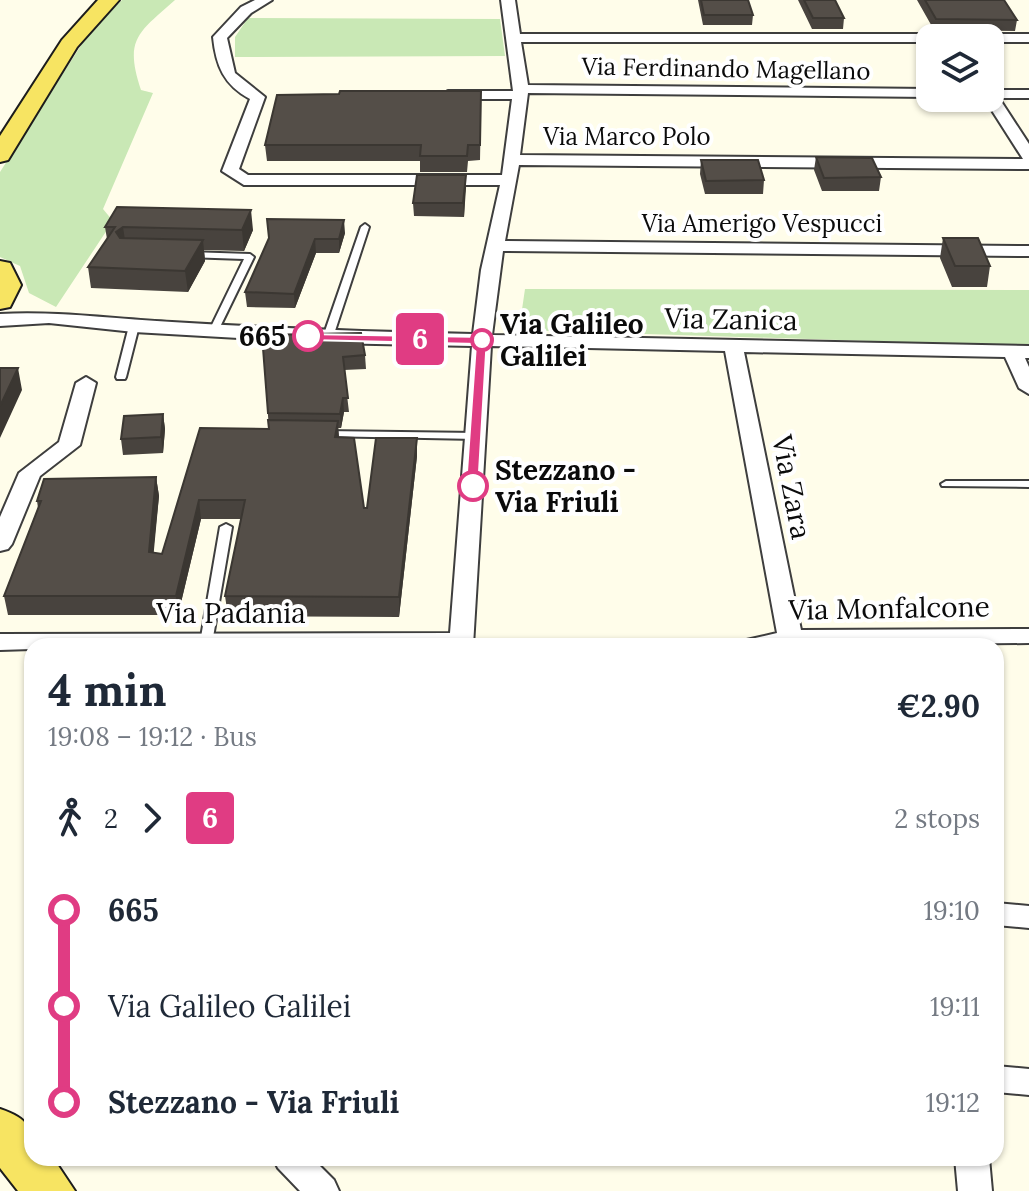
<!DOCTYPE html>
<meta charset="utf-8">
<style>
body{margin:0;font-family:Lora,serif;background:#f6f6f7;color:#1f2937;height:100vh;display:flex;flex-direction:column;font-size:30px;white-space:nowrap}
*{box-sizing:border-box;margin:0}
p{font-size:26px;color:#747a83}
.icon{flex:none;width:44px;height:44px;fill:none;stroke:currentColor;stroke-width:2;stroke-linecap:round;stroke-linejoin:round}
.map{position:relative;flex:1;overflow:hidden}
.panel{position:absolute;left:24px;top:638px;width:980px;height:528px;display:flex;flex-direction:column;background:#fff;border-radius:24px;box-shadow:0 2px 6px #0004}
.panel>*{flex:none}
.badge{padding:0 16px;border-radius:6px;font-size:28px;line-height:52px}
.fabs{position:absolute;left:916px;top:24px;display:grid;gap:16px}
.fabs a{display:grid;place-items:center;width:88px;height:88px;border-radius:16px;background:#fff;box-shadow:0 2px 6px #0004;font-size:40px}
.map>.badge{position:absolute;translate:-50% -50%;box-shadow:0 0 0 4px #fff}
.legs{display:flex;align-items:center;gap:12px;height:88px;padding:0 24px;font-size:26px}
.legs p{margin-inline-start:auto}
.overview{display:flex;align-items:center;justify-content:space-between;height:136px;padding:0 24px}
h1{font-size:44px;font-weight:800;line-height:60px}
ul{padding:0 24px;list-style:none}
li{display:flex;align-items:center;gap:28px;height:96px;font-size:30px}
li i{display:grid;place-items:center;width:12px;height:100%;margin:0 10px;background:currentColor}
li i::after{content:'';width:20px;height:20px;margin:-10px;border:6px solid;border-radius:50%;background:#fff}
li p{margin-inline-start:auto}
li:first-child i{background:linear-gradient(#0000 50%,currentColor 0)}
li:last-child i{background:linear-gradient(currentColor 50%,#0000 0)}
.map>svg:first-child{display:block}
.green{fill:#c9e8b5}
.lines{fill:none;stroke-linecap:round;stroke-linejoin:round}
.service-casing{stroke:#3e3e3e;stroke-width:4}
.minor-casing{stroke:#3e3e3e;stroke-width:4}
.primary-casing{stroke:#1c1c1c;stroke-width:4}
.service{fill:#fff;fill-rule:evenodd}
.minor{fill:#fff;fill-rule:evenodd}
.primary{fill:#f7e462;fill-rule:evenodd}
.wall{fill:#48433e}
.shaded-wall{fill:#3b3732}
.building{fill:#544e48;stroke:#3b3732;stroke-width:2}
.line-1{fill:#e03c83;stroke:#fff;stroke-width:2}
.stop-1-dot{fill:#fff;stroke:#e03c83;stroke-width:4}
.labels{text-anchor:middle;stroke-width:8;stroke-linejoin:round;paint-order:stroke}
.far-street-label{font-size:24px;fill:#0b0b0b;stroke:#fff}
.street-label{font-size:28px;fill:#0b0b0b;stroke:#fff}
.stop-label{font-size:28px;font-weight:bold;fill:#0b0b0b;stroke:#fff;text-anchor:start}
</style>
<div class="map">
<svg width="1029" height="1191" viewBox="0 0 1029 1191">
<rect width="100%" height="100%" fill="#fffdea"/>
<!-- green -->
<path class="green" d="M122,0H175C138,33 124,39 141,90L153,93L103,209L113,221L56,307L29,293L20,266L0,257V172L87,36Z
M248,18L500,19L505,56L235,57V37Z
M525,289L1029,290V346L519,330Z"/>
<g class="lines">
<!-- service casing -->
<g class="service-casing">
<path id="service" d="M365,224L369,227L333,337L328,340L325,339L323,337L361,227Z
M189,252L250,254L254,257L217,333L214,334L209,331L244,259L186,257V253Z
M134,323L139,326L126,377L125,379H117L116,377L129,326Z
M324,431L477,433L482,436L477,439L320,436L319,434L320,432Z
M946,481H1029V487L942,486L941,484Z
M226,524L232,527L212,643L210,646H203L200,643L220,527Z"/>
</g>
<!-- minor casing -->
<g class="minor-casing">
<path id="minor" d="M255,0H272L251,13L227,38L235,73L265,97L239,169L248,175H502L512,99H448L441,95L448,91H513L501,0H515L520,34H930L937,38H930V42H521L528,85L930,89V97L528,93L520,155L1023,159L984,98H990V90H1029V98H999L1029,144V169L519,165L505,241L1029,246V256L503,251L492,335L1029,346V358H1025L1029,367V394L1019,388L1005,357L744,352L801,630L1029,629V643L739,646L742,641L777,633L725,351L491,346L473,646H32V649L0,650V634L450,633L472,346L328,343L134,332L49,323L0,326V314C60,311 112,319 172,322C272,328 372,332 473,334L481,270L500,185H244L222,171L250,99C224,85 216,66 213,37L241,7Z
M990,34H1029V42H990V38H983Z
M86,377L96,383L80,445L40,476L12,544L8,549L0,551V517L19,473L59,442L76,383Z
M996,903L1029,906V928L996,925Z
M996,1066L1029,1069V1095L996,1092Z
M273,1158H312L334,1180L339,1191H300L278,1168Z
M955,1158H989L992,1191H958Z"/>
</g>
<!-- primary casing -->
<g class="primary-casing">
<path id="primary" d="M98,0H119L77,47L8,160L0,162V136L62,40Z
M0,261L10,263L21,285L10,307L0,309Z
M0,1109C30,1119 32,1128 32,1158H53L75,1191H18L0,1168Z"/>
</g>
<!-- service -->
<use href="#service" class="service"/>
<!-- minor -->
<use href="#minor" class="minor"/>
<!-- primary -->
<use href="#primary" class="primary"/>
</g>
<!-- wall -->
<path class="wall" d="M698,0H748L753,15L752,25H703Z
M798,0H835L844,18L843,29H812Z
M917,0H1004L1017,20L1015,31L934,30Z
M481,106L480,160L468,161L467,172H420V161H267L265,145Z
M816,157L881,177L879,191H822L814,170Z
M701,160L764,180L763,194H705L700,174Z
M466,175L464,217L414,216L413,203Z
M105,227L253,230L244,251L204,250L205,261L188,292L91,288L88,267L107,239Z
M345,233L339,253H316L295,308L247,307L245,292L269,238Z
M943,238L990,266L987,287H952L940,258Z
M262,335L365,355L366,369L344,370L349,412H344L341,428H338L339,437L364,508H367L417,438V456L399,617L228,616L225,596L241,519H201L178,615H8L4,596L38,508L37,501L156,477L159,496L153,553L162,554L200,428L269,429Z
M163,414L165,429L163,453L123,455L121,439Z"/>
<!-- shaded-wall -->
<path class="shaded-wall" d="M466,175V188L464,217L463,203Z
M251,210L253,230L244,251L242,230Z
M344,220L345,233L339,253V239Z
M123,227L126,247L116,232Z
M315,239L316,253L295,308L294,294Z
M203,240L205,261L188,292L185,271Z
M18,368L22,390L0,438V406Z
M343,398L344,412L341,428L340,414Z
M163,414L165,429L163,453L161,437Z
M338,421L339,440L335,437Z
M417,438V456L399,617V597Z
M156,477L159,496L152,571L149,552Z
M199,500L201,519L178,615L176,596Z"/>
<!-- building -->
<path class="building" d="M701,0H748L753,15H704Z
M804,0H835L844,18H813Z
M925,0H1004L1017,20L936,19Z
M340,91H481L480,145H468L467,156H420L421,145H265L277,95L339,94Z
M816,157L872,158L881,177L824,178Z
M701,160H758L764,180L706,181Z
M417,175H466L463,203H413Z
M117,207L251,210L242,230L123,227L116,232L120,238L203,240L185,271L88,267L115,227H105Z
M267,219L344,220L339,239H315L294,294L245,292L269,238Z
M943,238H978L990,266H955Z
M361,333L365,355L343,357L348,398H343L340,414L268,413L262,335Z
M0,368H18L0,406Z
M163,414L161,437L121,439L124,416Z
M268,420L338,421L335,437L354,438L364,508H367L376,438H417L399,597L225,596L245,500H199L176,596H4L41,501H37L44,479L156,477L149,552L162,554L200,428L269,429Z"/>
<!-- line-1 -->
<path class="line-1" d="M304,334L487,337L478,489H468L466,486L476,344L308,340L304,339Z"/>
<!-- markers -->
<g class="stop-1-dot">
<circle cx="308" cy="336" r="14"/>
<circle cx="482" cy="340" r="10"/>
<circle cx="473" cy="486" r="14"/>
</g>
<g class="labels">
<!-- far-street labels -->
<g class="far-street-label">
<text transform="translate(726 69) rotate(1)" y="8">Via Ferdinando Magellano</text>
<text x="627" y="145">Via Marco Polo</text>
<text x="762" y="232">Via Amerigo Vespucci</text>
</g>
<!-- street labels -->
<g class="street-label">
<text transform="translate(731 319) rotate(1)" y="10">Via Zanica</text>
<text transform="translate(792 487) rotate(79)" y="10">Via Zara</text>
<text transform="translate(889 608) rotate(-1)" y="10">Via Monfalcone</text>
<text x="231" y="623">Via Padania</text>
</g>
<!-- stop labels -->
<g class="stop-label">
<text x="500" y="334">Via Galileo<tspan x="500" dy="32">Galilei</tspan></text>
<text x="286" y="346" text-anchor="end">665</text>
<text x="495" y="480">Stezzano -<tspan x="495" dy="32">Via Friuli</tspan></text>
</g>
</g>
</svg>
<div class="fabs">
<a><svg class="icon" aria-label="layers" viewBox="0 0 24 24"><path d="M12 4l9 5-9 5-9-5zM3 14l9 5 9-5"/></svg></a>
</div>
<b class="badge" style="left:420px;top:339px;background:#e03c83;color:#fff">6</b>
<section class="panel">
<div class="overview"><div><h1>4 min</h1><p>19:08 – 19:12 · Bus</p></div><b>€2.90</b></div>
<div class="legs"><svg class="icon" aria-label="walk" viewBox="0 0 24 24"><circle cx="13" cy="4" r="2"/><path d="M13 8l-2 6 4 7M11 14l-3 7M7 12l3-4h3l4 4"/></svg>2<svg class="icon" aria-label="forward" viewBox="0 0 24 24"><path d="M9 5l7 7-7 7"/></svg><b class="badge" style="background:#e03c83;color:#fff">6</b><p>2 stops</p></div>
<ul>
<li><i style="color:#e03c83"></i><b>665</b><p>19:10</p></li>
<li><i style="color:#e03c83"></i><span>Via Galileo Galilei</span><p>19:11</p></li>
<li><i style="color:#e03c83"></i><b>Stezzano - Via Friuli</b><p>19:12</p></li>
</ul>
</section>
</div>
